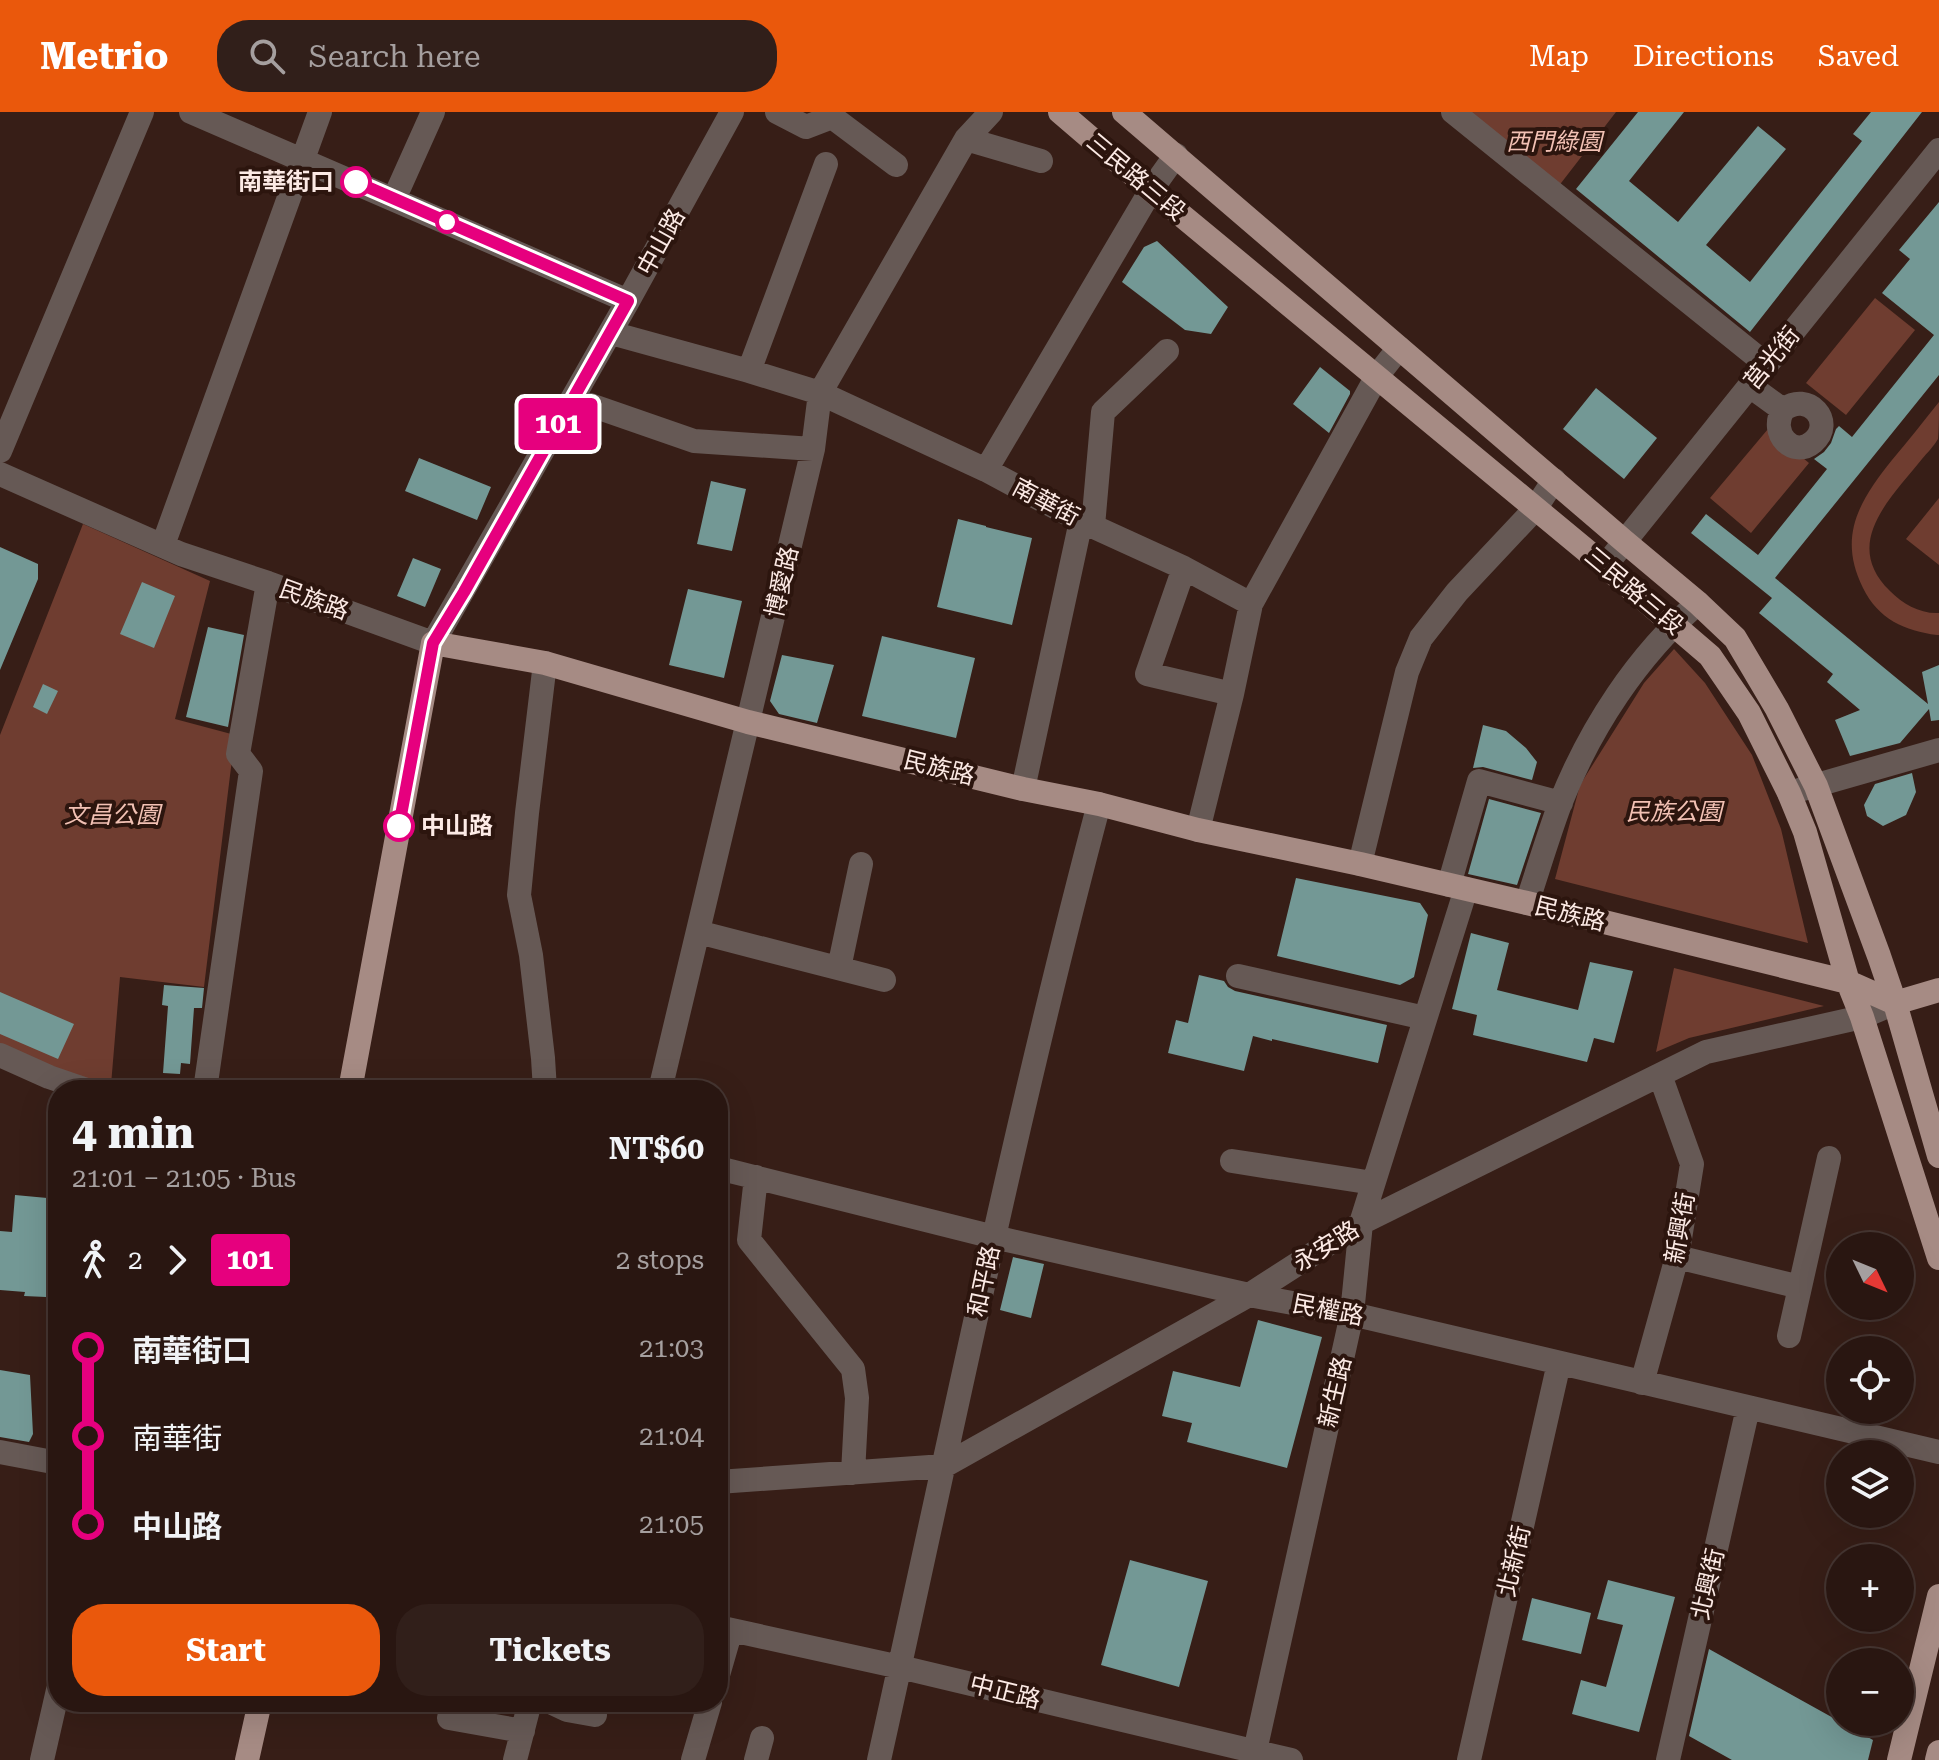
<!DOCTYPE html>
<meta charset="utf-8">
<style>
body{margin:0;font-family:"Roboto Serif","Noto Sans TC",serif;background:#311f1a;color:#f1f3f6;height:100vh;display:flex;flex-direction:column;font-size:30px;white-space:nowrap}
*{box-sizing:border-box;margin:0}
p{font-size:26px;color:#a59f9f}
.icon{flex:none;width:44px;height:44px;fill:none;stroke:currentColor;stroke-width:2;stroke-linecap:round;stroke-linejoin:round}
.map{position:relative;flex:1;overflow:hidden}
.sheet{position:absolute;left:48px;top:968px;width:680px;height:632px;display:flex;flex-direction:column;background:#291611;border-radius:32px;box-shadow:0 8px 32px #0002,0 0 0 2px #453531}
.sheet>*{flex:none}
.badge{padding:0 16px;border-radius:6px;font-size:28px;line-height:52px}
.needle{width:52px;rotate:133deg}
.controls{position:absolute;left:1826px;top:1120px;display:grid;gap:16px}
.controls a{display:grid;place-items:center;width:88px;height:88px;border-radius:50%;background:#291611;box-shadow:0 8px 32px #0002,0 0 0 2px #453531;font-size:40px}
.map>.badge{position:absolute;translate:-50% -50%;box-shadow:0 0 0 4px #fff}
.legs{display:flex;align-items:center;gap:12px;height:88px;padding:0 24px;font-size:26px}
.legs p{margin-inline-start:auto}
.summary{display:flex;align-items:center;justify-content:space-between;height:136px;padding:0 24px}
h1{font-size:44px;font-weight:700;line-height:60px}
.action{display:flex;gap:16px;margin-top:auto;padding:16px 24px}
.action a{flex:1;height:92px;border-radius:32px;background:#ea580c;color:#fff;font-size:32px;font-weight:700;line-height:92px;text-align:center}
.action a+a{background:#311f1a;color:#f1f3f6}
ul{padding:0 24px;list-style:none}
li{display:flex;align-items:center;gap:28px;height:88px;font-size:30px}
li i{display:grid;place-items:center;width:12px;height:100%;margin:0 10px;background:currentColor}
li i::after{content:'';width:20px;height:20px;margin:-10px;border:6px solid;border-radius:50%;background:#291611}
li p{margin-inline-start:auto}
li:first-child i{background:linear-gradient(#0000 50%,currentColor 0)}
li:last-child i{background:linear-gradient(currentColor 50%,#0000 0)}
header{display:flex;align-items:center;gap:48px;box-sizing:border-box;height:112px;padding:0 40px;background:#ea580c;color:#fff}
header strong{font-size:38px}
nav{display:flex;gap:44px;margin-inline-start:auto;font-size:28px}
.search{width:560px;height:72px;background:#311f1a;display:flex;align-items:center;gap:20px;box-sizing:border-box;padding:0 28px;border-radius:32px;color:#a59f9f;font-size:30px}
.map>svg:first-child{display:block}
.green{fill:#6f3d30}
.building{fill:#739895}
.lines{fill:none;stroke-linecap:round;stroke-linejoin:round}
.minor{stroke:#665955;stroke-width:24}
.major{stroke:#a68b84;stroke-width:24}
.line-1-casing{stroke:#fff;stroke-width:18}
.line-1{stroke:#e6007e;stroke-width:12}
.stop-1-dot{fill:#fff;stroke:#e6007e;stroke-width:4}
.labels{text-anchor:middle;stroke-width:8;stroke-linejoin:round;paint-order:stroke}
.park-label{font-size:24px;font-style:italic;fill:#f2c1b4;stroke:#2c150e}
.street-label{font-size:24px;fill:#fceae5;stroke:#2c150e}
.stop-label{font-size:24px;font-weight:bold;fill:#fceae5;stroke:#2c150e;text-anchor:end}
</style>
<header>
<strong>Metrio</strong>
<div class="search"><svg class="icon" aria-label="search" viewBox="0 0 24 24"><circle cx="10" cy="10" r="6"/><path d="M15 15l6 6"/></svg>Search here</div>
<nav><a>Map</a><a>Directions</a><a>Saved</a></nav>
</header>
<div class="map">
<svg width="1939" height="1648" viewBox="0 0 1939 1648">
<rect width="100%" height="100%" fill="#371e17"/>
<!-- green -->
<path class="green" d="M1468,0H1616L1558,75Z
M1875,186L1915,218L1846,303L1806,271Z
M1939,290C1939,301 1939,318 1938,327C1934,334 1927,341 1922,347C1891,386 1841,431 1890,479C1903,492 1920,502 1939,501V523H1937C1905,519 1878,507 1863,476C1837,424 1860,388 1892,348C1908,329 1923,310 1939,290Z
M1768,317L1809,351L1751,421L1710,386Z
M1939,386V453L1906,427Z
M83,412L210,469L175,607L235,623L204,875L120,865L111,973L67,963L0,933V623Z
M1674,537L1705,571L1752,643L1781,717L1808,831L1555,767L1580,673L1644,571Z
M1674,856L1824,894L1689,926L1656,940Z"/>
<!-- building -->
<path class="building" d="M1638,0H1684L1629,69L1678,110L1758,14L1786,37L1706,133L1750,170L1862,29L1853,22L1871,0H1922L1750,220L1576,77Z
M1939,90V263L1775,466L1928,592L1922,560L1939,553V608L1931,609L1929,597L1900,631L1850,644L1835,608L1860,598L1827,570L1833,562L1759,501L1772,486L1691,421L1706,402L1758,443L1827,357L1814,347L1824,340L1831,331L1836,317L1839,314L1852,325L1934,223L1882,181L1910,147L1899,138Z
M1157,129L1228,195L1211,222L1185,218L1122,170L1144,135Z
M1320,255L1350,279V282L1329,321L1293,292Z
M1596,276L1657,326L1624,367L1563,317Z
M419,346L491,375L477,408L405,379Z
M711,369L746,377L732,439L697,432Z
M958,407L986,414V415L1032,426L1012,513L937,495Z
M0,435L38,452V467L0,558Z
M413,446L441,457L425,495L397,484Z
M142,470L175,484L154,536L120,522Z
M688,477L742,489L724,566L669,553Z
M208,515L244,523L228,615L186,605Z
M882,524L975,546L956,626L862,604Z
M782,543L834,553L817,611L779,602L770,589Z
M43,572L58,579L47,602L33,595Z
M1483,613L1506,619L1526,636L1537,650L1532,668L1483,655L1473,656Z
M1912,661L1916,680L1906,703L1883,714L1867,704L1864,693L1875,672Z
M1489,687L1541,701L1517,773L1468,762Z
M1296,766L1420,791L1428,803L1414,865L1400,873L1277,844Z
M1471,821L1509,831L1497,878L1578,898L1590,850L1633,859L1614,931L1594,926L1587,950L1473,923L1477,903L1452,897Z
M1199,863L1224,869L1228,875L1235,879L1387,913L1378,951L1272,927V929L1253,924L1244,959L1168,941L1176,908L1188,911Z
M164,873L204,876L202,896H194L190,952L181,951L180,962L163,961L168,894L162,893Z
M0,880L74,912L58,947L0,922Z
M15,1083L58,1087V1177L47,1176L46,1185L24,1184L25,1180L0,1178V1119L12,1120Z
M1013,1145L1044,1152L1031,1206L1000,1198Z
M1258,1208L1322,1225L1287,1356L1187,1330L1192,1311L1162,1304L1173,1259L1240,1275Z
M0,1258L30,1263L33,1322L29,1330L0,1325Z
M1130,1448L1208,1469L1179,1575L1101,1553Z
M1608,1468L1675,1485L1639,1620L1572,1602L1581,1568L1606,1575L1623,1513L1597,1507Z
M1532,1486L1591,1501L1581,1542L1522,1528Z
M1709,1537L1873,1628L1868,1648H1732L1689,1624Z"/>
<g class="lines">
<!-- minor -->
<path class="minor" d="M191,0L628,189
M777,0L806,15L832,5L896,53
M1453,0L1767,253
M966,27L1041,49
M394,87L433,0
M611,221L749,259L820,281L986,358L1081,409L1184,456L1251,492
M749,259L826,52
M1750,274L1783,298C1769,321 1793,347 1813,330C1836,310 1808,278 1783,298
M573,287L694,329L813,337
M0,339L142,0
M986,358L1151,78L1176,43
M0,362L181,442L268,471L433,531L628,189L732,0
M1093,414L1103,300L1167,239
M163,433L320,0
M1605,454L1939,38
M1184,456L1147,562L1232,582
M1023,677L1081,409
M1789,681L1939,638
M1198,718L1232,582L1251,492L1377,264L1399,236
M1360,752L1407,560L1421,526L1457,480L1535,397L1554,368
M1449,773L1479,669L1561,691
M1527,791C1538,758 1548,724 1560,692C1590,616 1637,544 1698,491
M698,820L884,868
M839,856L861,752
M1238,864L1425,906
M0,943L49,965L87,978
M205,978L251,659L238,642L268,471
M545,978L543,946L531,843L519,783L527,701L545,551
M660,978L813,337L820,281L966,27L991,0
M1232,1049L1373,1071
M718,1056L994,1125L1249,1183L1352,1202L1939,1340
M756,1065L749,1128L853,1257L857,1286L853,1361
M1677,1145L1800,1175
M1789,1224L1829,1046
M1642,1271L1677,1145L1692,1052L1660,963
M0,1340L58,1351
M718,1370L944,1354L1249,1183L1361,1111L1706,940L1862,905L1895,891
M718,1515L900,1555L1291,1648
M718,1563L731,1518
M550,1590L567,1598L595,1603
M449,1606L523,1619
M42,1648L58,1578
M515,1648L530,1590
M693,1648L710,1590
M756,1648L762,1626
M879,1648C950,1329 1015,1008 1099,692
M1253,1648L1352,1202L1361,1111L1466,777
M1469,1648L1559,1251
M1668,1648L1748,1296"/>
<!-- major -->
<path class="major" d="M1060,0L1151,78L1605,454L1710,544L1749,601L1789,681L1805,720L1848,870L1862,905L1939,1146
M1124,0L1624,429L1698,491L1735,526L1777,597L1816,674L1879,844L1895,891L1939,1044
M1895,891L1939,878
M350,978L433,531L545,551L748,610L1023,677L1099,692L1198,718L1360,752L1527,791L1848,870L1895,891
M247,1648L260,1590
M1899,1648L1939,1484
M1937,1648L1939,1640"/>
</g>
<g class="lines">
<!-- line-1 casing -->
<g class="line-1-casing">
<path id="line-1" d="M356,70L628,189L464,480L433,531L399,714"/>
</g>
<!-- line-1 -->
<use href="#line-1" class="line-1"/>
</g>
<!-- markers -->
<g class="stop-1-dot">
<circle cx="356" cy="70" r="14"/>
<circle cx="447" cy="110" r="10"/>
<circle cx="399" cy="714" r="14"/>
</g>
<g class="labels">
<!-- park labels -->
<g class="park-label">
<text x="1554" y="38">西門綠園</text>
<text x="1674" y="708">民族公園</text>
<text x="112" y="711">文昌公園</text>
</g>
<!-- street labels -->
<g class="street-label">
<text transform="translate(1136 65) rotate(40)" y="8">三民路三段</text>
<text transform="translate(661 130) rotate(-61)" y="8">中山路</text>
<text transform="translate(1772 246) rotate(-51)" y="8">莒光街</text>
<text transform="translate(1046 390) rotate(28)" y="8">南華街</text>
<text transform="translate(782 470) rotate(-77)" y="8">博愛路</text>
<text transform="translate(1634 479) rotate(40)" y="8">三民路三段</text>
<text transform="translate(314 488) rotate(20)" y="8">民族路</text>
<text transform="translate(939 656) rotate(14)" y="8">民族路</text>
<text transform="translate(1570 802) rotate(14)" y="8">民族路</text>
<text transform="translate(1680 1116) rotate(-80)" y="8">新興街</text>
<text transform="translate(1326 1134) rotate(-32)" y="8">永安路</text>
<text transform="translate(984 1169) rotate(-78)" y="8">和平路</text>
<text transform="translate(1328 1198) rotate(11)" y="8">民權路</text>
<text transform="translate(1335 1280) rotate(-77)" y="8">新生路</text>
<text transform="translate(1514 1449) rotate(-77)" y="8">北新街</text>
<text transform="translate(1708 1472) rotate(-77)" y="8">北興街</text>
<text transform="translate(1005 1580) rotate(14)" y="8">中正路</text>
</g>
<!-- stop labels -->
<g class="stop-label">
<text x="334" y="78">南華街口</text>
<text x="421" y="722" text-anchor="start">中山路</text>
</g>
</g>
</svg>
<div class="controls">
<a><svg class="needle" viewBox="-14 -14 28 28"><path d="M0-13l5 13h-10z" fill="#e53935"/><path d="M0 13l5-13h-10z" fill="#a59f9f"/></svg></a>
<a><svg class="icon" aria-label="locate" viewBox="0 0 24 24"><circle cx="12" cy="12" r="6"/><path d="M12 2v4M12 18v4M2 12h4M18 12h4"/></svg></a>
<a><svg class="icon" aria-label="layers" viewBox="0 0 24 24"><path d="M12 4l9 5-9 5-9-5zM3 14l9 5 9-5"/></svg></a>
<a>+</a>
<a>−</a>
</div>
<b class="badge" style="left:558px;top:312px;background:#e6007e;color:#fff">101</b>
<section class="sheet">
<div class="summary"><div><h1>4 min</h1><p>21:01 – 21:05 · Bus</p></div><b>NT$60</b></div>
<div class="legs"><svg class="icon" aria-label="walk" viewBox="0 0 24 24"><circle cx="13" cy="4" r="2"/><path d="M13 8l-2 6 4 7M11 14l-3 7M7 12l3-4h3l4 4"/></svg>2<svg class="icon" aria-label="forward" viewBox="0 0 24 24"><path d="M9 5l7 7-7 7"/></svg><b class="badge" style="background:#e6007e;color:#fff">101</b><p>2 stops</p></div>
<ul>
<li><i style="color:#e6007e"></i><b>南華街口</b><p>21:03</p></li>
<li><i style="color:#e6007e"></i><span>南華街</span><p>21:04</p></li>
<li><i style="color:#e6007e"></i><b>中山路</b><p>21:05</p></li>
</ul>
<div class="action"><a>Start</a><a>Tickets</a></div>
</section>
</div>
